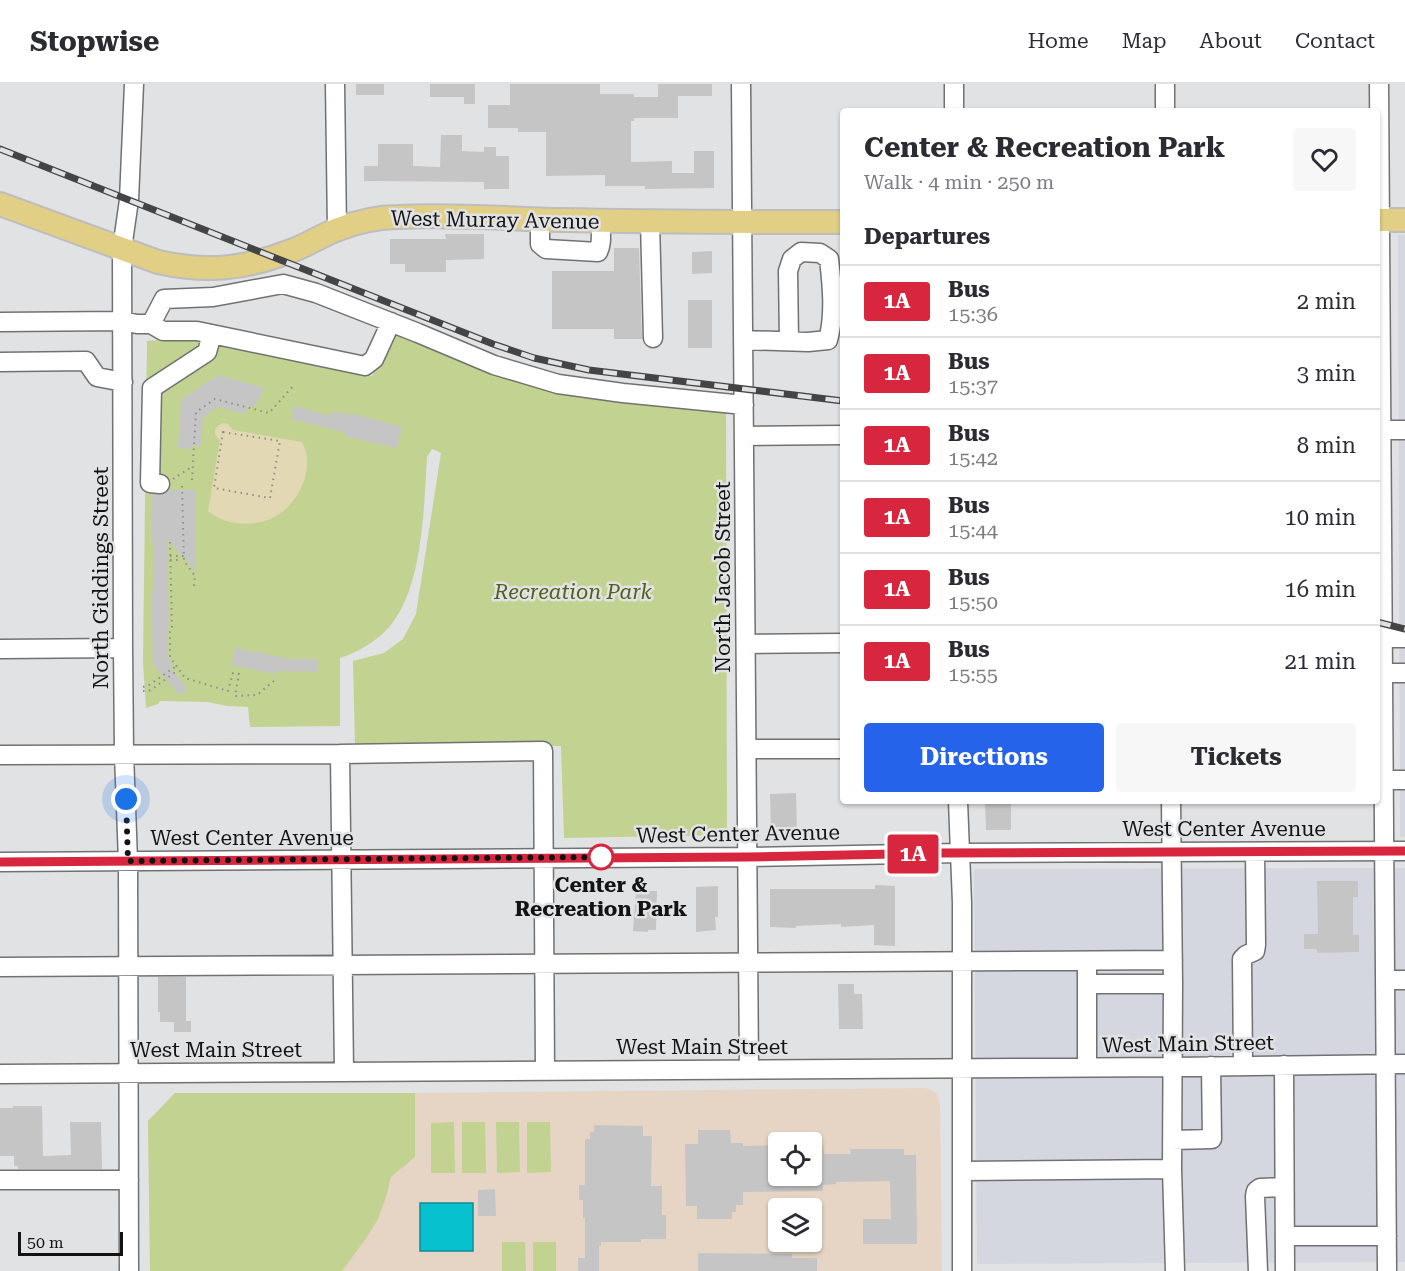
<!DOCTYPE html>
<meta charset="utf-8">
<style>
body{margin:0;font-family:"Roboto Serif",serif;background:#f7f7f7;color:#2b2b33;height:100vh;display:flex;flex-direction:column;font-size:22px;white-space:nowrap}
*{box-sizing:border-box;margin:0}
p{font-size:20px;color:#7c7c81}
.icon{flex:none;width:33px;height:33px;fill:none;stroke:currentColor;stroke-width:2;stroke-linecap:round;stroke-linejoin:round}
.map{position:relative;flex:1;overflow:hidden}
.sheet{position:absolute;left:840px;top:24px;width:540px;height:696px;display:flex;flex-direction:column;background:#fff;border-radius:6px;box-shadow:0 2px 4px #0004}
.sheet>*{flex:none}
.badge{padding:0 12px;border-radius:4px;font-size:21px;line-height:39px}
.controls{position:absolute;left:768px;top:1048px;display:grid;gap:12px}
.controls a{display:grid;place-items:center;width:54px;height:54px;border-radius:6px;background:#fff;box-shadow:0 2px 4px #0004;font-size:30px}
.scale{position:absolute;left:18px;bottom:15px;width:105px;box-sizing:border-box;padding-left:6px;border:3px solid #131314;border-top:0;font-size:16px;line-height:21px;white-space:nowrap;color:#131314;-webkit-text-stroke:4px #e1e2e4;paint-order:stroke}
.you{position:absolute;width:30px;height:30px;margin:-15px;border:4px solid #fff;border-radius:50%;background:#1a73e8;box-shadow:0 0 0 9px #1a73e833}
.map>.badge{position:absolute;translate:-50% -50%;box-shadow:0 0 0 3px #fff}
h2{padding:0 24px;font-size:22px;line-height:54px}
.round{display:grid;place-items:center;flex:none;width:63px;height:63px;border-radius:6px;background:#f7f7f7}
.overview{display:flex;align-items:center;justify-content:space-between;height:102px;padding:0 24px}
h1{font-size:28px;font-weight:700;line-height:45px}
.action{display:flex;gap:12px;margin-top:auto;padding:12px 24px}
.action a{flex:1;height:69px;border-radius:6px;background:#2563eb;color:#fff;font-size:24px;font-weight:700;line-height:69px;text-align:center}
.action a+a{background:#f7f7f7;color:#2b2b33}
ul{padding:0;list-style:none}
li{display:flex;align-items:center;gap:18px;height:72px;padding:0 24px;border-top:2px solid #e1e1e2}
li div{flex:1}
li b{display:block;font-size:22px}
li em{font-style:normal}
li .badge{min-width:66px;font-weight:700;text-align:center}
header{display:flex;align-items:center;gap:36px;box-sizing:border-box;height:84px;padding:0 30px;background:#fff;border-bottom:2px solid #e1e1e2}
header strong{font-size:28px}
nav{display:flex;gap:33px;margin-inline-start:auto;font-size:21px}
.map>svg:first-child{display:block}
.built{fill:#d4d7e0}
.education{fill:#e6d5c4;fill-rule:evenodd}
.green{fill:#c1d291}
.sand{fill:#e2d9b4}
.water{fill:#07c1ce;stroke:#0b8d96;stroke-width:1.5}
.building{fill:#c6c5c6}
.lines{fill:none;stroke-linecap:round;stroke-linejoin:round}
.minor-casing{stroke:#707173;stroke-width:21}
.major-casing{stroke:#bdbdbd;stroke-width:26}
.path{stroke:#8c8d8e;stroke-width:2;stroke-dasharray:1.5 4.5;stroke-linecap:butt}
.minor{stroke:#fff;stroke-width:18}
.major{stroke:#e2cf86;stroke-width:22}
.rail-casing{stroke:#444446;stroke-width:7}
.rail{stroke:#e1e2e4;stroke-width:4.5;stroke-dasharray:14;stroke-linecap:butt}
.line-casing{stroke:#fff;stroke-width:14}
.line{stroke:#d7263d;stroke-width:9}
.walk{stroke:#131314;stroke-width:6;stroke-dasharray:0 10.8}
.stop-dot{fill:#fff;stroke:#d7263d;stroke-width:3}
.labels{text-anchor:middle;stroke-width:5;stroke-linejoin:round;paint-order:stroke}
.street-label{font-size:21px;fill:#131314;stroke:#e1e2e4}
.park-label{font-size:21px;font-style:italic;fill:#515f1b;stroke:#e1e2e4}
.stop-label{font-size:21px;font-weight:bold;fill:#131314;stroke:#e1e2e4}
</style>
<header>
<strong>Stopwise</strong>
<nav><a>Home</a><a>Map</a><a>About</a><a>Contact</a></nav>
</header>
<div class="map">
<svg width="1405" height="1187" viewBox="0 0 1405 1187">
<rect width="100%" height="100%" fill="#e1e2e4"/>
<!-- built -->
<path class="built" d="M1398,151H1405V753H1400Z
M1405,784V1178L977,1180L974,785Z"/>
<!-- education -->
<path class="education" d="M926,1004L936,1009L940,1019L942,1187H150L148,1037L175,1009H415ZM778,1059H812V1092H778ZM778,1125H812V1158H778Z"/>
<!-- green -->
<path class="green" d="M393,248L507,280L607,303L726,317L727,751L564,754L561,662L355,661L353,577L384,569L403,555L416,530L441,369L432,365L427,373C424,421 423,499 393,538C381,555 359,568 340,574V642L250,643L248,623L227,622L208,618L160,617L158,620L146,624L143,578L147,257L197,253L282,273L372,292Z
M175,1009H415V1073L391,1093L386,1113L378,1135L367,1153L342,1187H150L148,1037Z
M454,1038L455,1089H431V1039Z
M462,1038H485L486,1089H462Z
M496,1038H519L520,1088L497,1089Z
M527,1038H550L551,1088L527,1089Z
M502,1158H525L526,1187H502Z
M533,1158H556V1187H533Z"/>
<!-- sand -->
<path class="sand" d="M223,339L228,340L233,346L302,358C317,385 297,424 270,435C252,443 223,441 208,427L220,356C212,351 214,342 223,339Z"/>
<!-- water -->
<path class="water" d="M420,1119H473V1167H420Z"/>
<!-- building -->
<path class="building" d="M356,0H384V11H356Z
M430,0H475V20H464V13H430Z
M510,0H600V10H634V13H658V0H712V12H678V34H634V37H631V78L672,77V89H694V67H714V104L645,105V102H605V91L546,92V48H518V44H488V21H510Z
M441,51H462V67L484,68V63H496V72H509V105H484V98L364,97V82H378V60H413V82L440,83Z
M445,150H484V175L446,176V188H405V180H390V155H446Z
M614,164H639L642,255H614V245H552V187H614Z
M712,167V189L692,190V168Z
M688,216H712V264H688Z
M218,291L264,304L262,309L254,323L248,322L245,330L217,323L203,333L201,362H192V365L178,364L181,316Z
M294,322L331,332L333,327L349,331L350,329L402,343L397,364L344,352L345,348L291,335Z
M169,406H195V487L167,455L169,543H167V572L173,580L170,583L188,605L180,611L153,581L151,506H154L153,458H152V410H164Z
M235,564L290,575H318V588L276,587L275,590L232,581Z
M796,709L797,743H771L770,710Z
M985,717H1011V746H986Z
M1317,797H1358V813H1353V851H1359V868L1317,869V865H1304V850H1318Z
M875,801L895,802V862L874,861V841L841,843V840L796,842V844L770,843V805H875Z
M718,802V833H715L716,846L696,848V803Z
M636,807H657L656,846H648V848L633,847Z
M158,893H186V937H191V948H174V938H160V928H158Z
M838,900H854V910H862L863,945H839Z
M13,1022H42L43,1072L71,1071L70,1038H101L102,1085H18V1082H14V1072H0V1024H13Z
M594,1041L643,1042V1052H652L651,1102H662V1131H666V1155H641V1158H601V1162H599V1187H578V1174H585V1134H583V1116H579V1101H585V1055H590V1048H594Z
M698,1046H730L731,1059H743V1062L778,1061V1092H812V1061H823L824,1070H851L850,1065H904V1071H916L917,1160H863V1135H891L890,1097L836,1098V1100L823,1101V1107L743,1108V1121H736V1128H732V1135H697V1122H686L685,1060H698Z
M495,1105L496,1132H478V1106Z
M698,1169L792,1170V1174H817V1187H698Z"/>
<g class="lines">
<!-- minor casing -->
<g class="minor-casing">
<path id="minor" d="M335,0L337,146
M741,0L749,985
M954,0V27
M1165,0V27
M1379,0L1387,1187
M540,136V160L546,165L598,168C603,159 600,147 601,137
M650,137L653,254
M0,238L122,237L137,240H151L163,247H197L365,282L374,275L391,238
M151,240L164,215L213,213L283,200L316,209L418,249L494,281L558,300L623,309L744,321
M743,256L808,258L828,256C835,231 832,201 829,175L820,169L801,168L792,175L788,187L789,257
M0,278L86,277L97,293L123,298
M1377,346H1405
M744,352L843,351
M160,400L150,399L152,304L207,268L212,250
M1377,554H1405
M746,560L843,559
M0,565L123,564
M1382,589H1405
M747,665H843
M340,670L344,988
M0,671L340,670L543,667L545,987
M1383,696H1405
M958,717L962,819V1187
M1171,717L1173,900L1172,1085L1175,1187
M0,778L747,773L959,769L1405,767
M1087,877V900H1173
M0,883L1173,876
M1385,896H1405
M1087,900V983
M1243,981L1242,875L1246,871L1255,867L1256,861L1255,768
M1284,981L1285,1187
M0,990L1173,983L1405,980
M1172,1056L1212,1055L1211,982
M962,1087L1172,1085
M0,1096H129
M1285,1152H1387
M129,1187L128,777L124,670L123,564L122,165L129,116L134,0
M1258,1187L1255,1112L1256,1107L1260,1104L1284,1103"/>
</g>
<!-- major casing -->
<g class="major-casing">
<path id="major" d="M0,120L158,178C208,189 244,185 291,167C307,161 321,152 336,146C356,138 377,133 398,133C453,130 507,135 562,136C655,138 749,138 843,138
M1377,136H1405"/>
</g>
<!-- path -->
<path class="path" d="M223,348L280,357L270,414L214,404Z
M173,395L193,382
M192,396L196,328L215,315L269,329L295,300
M182,402L184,477L195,492L194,502
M170,458L172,545L170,548V573L185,594L228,607L233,589L239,590L235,612L257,611L274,597
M170,472H184
M170,476H182
M143,603L149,601L175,583
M143,607H148L151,606L178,586"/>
<!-- minor -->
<use href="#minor" class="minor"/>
<!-- major -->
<use href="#major" class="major"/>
<!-- rail casing -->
<g class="rail-casing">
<path id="rail" d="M0,65L493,260L534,274L589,286L843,317
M1377,538L1405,545"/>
</g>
<!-- rail -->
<use href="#rail" class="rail"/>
</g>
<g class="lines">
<!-- line casing -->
<g class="line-casing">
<path id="line" d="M0,778L747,773L942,769L1405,767"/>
</g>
<!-- line -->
<use href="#line" class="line"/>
<!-- walk -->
<path class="walk" d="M126,715L128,777L601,773"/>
</g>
<!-- markers -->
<circle class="stop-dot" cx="601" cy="773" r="12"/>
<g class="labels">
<!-- street labels -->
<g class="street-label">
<text transform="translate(495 136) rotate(1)" y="7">West Murray Avenue</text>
<text transform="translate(723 493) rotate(-90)" y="7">North Jacob Street</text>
<text transform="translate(101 494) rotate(-90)" y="7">North Giddings Street</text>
<text x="1224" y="752">West Center Avenue</text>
<text transform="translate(738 750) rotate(-1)" y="7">West Center Avenue</text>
<text x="252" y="761">West Center Avenue</text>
<text transform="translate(1188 960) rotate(-1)" y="7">West Main Street</text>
<text x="702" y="970">West Main Street</text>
<text x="216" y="973">West Main Street</text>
</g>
<!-- park labels -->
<g class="park-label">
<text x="573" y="515">Recreation Park</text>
</g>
<!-- stop labels -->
<g class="stop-label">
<text x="601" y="808">Center &amp;<tspan x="601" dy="24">Recreation Park</tspan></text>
</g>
</g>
</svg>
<div class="controls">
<a><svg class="icon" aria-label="locate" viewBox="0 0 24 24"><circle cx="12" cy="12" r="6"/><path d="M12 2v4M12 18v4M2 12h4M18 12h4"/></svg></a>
<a><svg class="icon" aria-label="layers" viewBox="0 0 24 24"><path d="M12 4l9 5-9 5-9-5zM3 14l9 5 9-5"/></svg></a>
</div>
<div class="scale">50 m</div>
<div class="you" style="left:126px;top:715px"></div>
<b class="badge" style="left:913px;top:770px;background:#d7263d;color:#fff">1A</b>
<section class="sheet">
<div class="overview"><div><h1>Center &amp; Recreation Park</h1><p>Walk · 4 min · 250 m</p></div><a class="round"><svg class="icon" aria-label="heart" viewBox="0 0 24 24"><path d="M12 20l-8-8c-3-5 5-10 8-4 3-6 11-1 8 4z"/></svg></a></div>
<h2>Departures</h2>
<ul>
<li><span class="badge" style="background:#d7263d;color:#fff">1A</span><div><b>Bus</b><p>15:36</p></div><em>2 min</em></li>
<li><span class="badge" style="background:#d7263d;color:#fff">1A</span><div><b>Bus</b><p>15:37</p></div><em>3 min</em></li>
<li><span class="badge" style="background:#d7263d;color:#fff">1A</span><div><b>Bus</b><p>15:42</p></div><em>8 min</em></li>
<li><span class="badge" style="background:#d7263d;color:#fff">1A</span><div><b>Bus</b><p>15:44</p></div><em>10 min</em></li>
<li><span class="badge" style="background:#d7263d;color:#fff">1A</span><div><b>Bus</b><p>15:50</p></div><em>16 min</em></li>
<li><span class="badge" style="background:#d7263d;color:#fff">1A</span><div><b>Bus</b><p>15:55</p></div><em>21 min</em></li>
</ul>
<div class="action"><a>Directions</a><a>Tickets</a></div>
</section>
</div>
